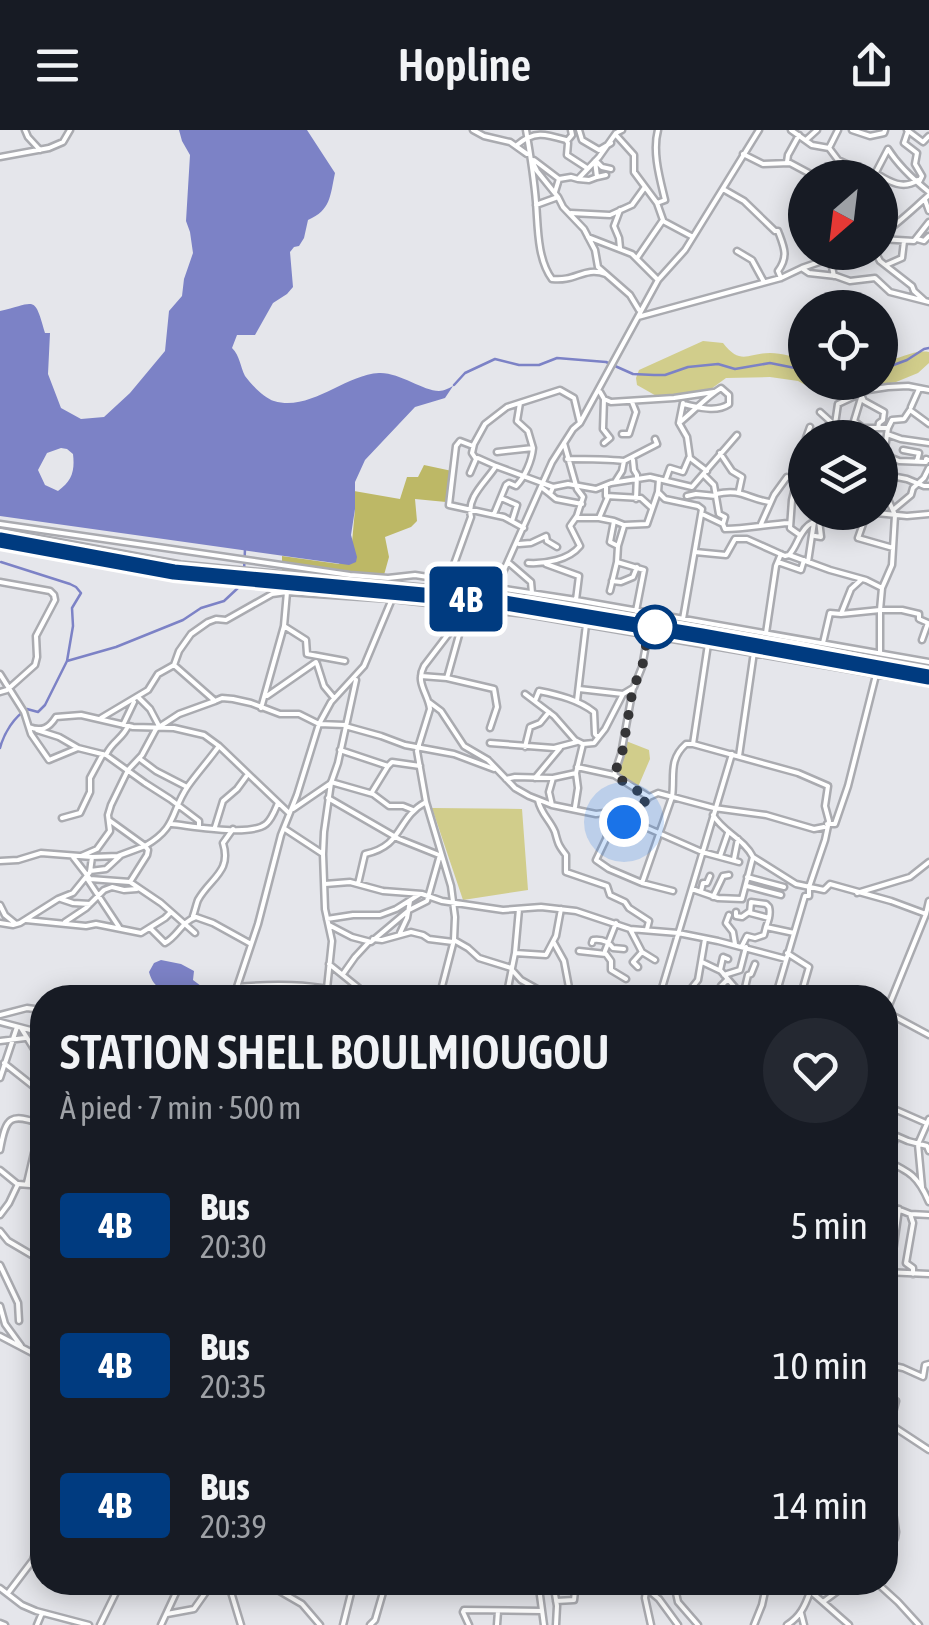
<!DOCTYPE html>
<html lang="fr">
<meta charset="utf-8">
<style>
body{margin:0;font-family:"Asap Condensed",sans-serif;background:#242831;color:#f1f3f6;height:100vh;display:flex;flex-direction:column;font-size:38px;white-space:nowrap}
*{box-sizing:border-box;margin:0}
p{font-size:32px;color:#9ea1a6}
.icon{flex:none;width:55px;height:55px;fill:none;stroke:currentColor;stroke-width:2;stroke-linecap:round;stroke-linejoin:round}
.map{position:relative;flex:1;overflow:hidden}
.sheet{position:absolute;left:30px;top:855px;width:868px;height:610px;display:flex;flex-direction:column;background:#171b24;border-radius:40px;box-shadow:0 5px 25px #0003}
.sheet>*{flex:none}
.badge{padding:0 20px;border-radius:8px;font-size:35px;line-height:65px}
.needle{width:65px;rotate:208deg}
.fabs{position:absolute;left:788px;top:30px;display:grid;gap:20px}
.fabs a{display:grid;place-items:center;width:110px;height:110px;border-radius:50%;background:#171b24;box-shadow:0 5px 25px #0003;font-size:50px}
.you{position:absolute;width:50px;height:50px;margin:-25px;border:8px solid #fff;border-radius:50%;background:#1a73e8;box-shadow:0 0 0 15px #1a73e833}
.map>.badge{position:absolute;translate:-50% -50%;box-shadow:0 0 0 5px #fff}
.round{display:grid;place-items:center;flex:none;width:105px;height:105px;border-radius:52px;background:#242831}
.summary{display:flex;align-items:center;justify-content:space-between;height:170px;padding:0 30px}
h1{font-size:48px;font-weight:600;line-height:75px}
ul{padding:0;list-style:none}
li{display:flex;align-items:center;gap:30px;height:140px;padding:0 30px}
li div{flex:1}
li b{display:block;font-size:38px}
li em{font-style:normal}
li .badge{min-width:110px;font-weight:700;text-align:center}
header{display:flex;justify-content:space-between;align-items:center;height:130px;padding:0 30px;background:#171b24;font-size:45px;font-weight:600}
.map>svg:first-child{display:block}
.green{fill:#d1cd8b}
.forest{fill:#bdb866}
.water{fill:#7c82c6;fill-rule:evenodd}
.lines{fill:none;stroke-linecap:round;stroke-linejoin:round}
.stream{stroke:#7c82c6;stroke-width:2.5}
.minor-casing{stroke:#aaabb0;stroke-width:9}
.trunk-casing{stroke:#aaabb0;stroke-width:14}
.minor{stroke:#fff;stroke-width:4}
.trunk{stroke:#fff;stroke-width:9}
.line-casing{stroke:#fff;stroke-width:22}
.line{stroke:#003b80;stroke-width:15}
.walk{stroke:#353537;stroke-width:10;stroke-dasharray:0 18}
.stop-dot{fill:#fff;stroke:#003b80;stroke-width:5}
</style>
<header><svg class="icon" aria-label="menu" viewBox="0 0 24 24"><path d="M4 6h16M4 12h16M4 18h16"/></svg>Hopline<svg class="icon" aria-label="share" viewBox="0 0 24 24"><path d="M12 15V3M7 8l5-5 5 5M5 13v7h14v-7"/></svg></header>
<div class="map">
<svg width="929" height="1495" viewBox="0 0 929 1495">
<rect width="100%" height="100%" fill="#e5e6eb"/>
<!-- green -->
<path class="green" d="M703,211L723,213C741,236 748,223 770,223C782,223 795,227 805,231V252H880V230C898,232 912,219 929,222V233L918,243L896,252L830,263L817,261L798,251L770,247L726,248L711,259L660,268L637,255L636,248L639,240Z
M626,611L649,620L650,629L638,657L627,649L616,645L626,618Z
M432,678L522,679L528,760L463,770Z"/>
<!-- forest -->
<path class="forest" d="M424,335L452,341L446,372L415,369L417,391L411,397L385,407L389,427L384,445L370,450L282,441V426L339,434L352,413L355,379L354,361L400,369L407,347H418Z"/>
<!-- water -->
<path class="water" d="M179,0H307L335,43C330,66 331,80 308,90L304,108L299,116L294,117L290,122L293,157L287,164L273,173L255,205H237L232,218C240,226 240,236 245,246C251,254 264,268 274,271C310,282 344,245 379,243C399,242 423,261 439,261C444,261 449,258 453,256L445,268L415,277L365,330L355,352V379L351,405L357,427L356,432L349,435L0,386V181C36,173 34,164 45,203H50L48,244L61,278L81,289L104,287L130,263L165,221L169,181L182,166L184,149L193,123L190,102L186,91L190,25L182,11ZM61,318L67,319L73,324C75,341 72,351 58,361L45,355L38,340L47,323Z
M161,830L181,834L194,841L193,850L201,856L199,859L202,864L214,865L218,860H224L225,862L222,867H196L192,863L188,867L177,868C164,857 154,861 149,842L154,833Z"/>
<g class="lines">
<!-- stream -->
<path class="stream" d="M880,240L907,230L924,219L929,218
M454,255L465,243L495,229L519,235H539L557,228L606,232L633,244L654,245H665L688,237L718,234L735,239L770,233L805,240
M244,441L245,419
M67,531L116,517L183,490L201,478L224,471L239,457L241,449
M0,618C4,603 14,587 27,579L38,582L45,575L67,531L73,496L72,478L81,463L76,457L70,454L1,432"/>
<!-- minor casing -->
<g class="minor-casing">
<path id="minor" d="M25,0L28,7L40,20
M473,0L484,6L510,12L527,24
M526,0C530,23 534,48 536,72C538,96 537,129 552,149C576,152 584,136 606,144
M579,0L582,10L599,20L611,13
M791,0L812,15L829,18L838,30L869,44H875L888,19
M852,0L870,6L884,3L885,0
M907,0L923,12L929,6
M908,1L904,13L917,23L915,34L922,46L919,52
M616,5L634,25V42L657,73L663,90L637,128
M806,10L817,0
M567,11L572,5L571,0
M517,15C534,0 546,4 566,10L568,13L567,25L587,38
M829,18L838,0
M888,19C898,35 914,50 929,62
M743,24L763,34L790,33L818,48
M0,27L49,18L63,12L70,0
M531,29L537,41L558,67L563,77L584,99L595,120L598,137L630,165L639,180
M534,30L559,49
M595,31L597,47L606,45
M596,31L602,37L611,39
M787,32L788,25L799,5
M877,44C890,52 903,60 918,50
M829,48L838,30
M578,49L589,50L597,47
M723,59L744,71L775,101H778C784,117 789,126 778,141L781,148
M555,62L559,49L571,47L578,49L599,27L616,3L622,0
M925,70L929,81
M657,73L665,70C660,49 652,22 658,0
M536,75L558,67
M571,83L610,85L632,75L645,57
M663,91L693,107
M880,106C898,94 913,79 929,65
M588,107L632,124L658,150
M880,109L914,111L929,92
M917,109L924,111L929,106
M620,118L619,108L614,96L620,80
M737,121L752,130L764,152
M875,122L880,131L912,156L914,161L924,170
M830,128L834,146
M886,135L902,128L904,111
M803,139L809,143L836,146L850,151L875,148L890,162L929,172
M638,187L781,148L802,138L848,122
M600,262L604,269L611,272L674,268L714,262
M861,265L864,271L884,282L883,290L879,293L878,298
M861,268L854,291L863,298
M683,273L679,293L687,307L690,328L707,341
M911,277L919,259
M820,282L841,301L856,303L863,298H888L892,290L904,289L910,280L929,294
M679,293C693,282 706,267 721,258L729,265V274C716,283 698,277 683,274
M835,294L838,274L868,260L888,257L908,256L929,260
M622,304H629L636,282L632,272
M887,304L901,309L929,313
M806,308L810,297
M604,313L610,308L603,299L604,269
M473,316L460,311L456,316L449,375L504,387L524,398
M903,320L919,323L917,331
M497,322L533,318L528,301L517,291L520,273
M720,323L732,341L742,347L739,361
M884,325L899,331L926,332V329L929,330
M478,328L496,336
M567,329C587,329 605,329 624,331
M633,330L634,340L637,345L636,369
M470,343L476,329L472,323L474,314L485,294L507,277L560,260L574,268L580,293
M881,344L907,349L924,356H929
M704,345L714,355L719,384L725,387L723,394
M666,349L670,338L683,342L689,328
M880,351L895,385L892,435L882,458L880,480V523
M880,351L888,298
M615,352L622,341L624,331L657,314L655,309
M541,357L550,364L553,357L568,354L596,359L611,353L650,347L692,357L737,305
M606,357V366L641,368L652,378
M658,362L665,369L698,376L702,379L683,489
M550,364L556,369L582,374
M716,364C741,358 746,368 769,372
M687,366L696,364L716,366
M501,368L517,375L512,391
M893,380L911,365L913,358L924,348L929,338
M866,382L907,386L929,384
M494,384L506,355L509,353L516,356C525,347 532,330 533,318
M702,384L723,394L725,399C747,399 767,394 790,393
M856,385L864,391L858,408L893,418
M840,387L864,382
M577,388H599L614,391L610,412L618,416L617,432
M599,388L608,367
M614,391L624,395L647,394L658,362L659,349
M0,394L350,445L388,448L415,445L576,470L929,532
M761,394L774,365L787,347L796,351
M800,405L790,398L792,370L805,316
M815,406L821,407L818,382
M519,414L531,413L546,406L547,411L557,417
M618,416L624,396
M695,422L726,425L735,409H747L785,426L789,425L830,440L866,450L882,458
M789,425C796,417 797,410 802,403C811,388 825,388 840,387L841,382
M778,432L801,440L804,430
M808,432L814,392
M509,433L531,452L532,463
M528,433C545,434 569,430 580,416L570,396L577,386L583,367L577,359L564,313
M546,434L579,446L576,470
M453,437L471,387C466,367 486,352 496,336L553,357
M612,451L621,452L633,447L637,437
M0,452L50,461L54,465L55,470L36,506L37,527L35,535L7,560L0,562
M496,458L552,332L573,299L580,293L658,150L685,120L759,0
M610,461L617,432L644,440L636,481
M841,484L880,480H902L919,484V489L928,493L922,510
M284,496L306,510L307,524L345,531
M766,503L776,436L781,424
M823,513L830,483L841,484L851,459L862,449
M317,534L324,556L334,568
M174,535L215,571L222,568L233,569L251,573L280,584H299L319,594L345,595
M0,544L24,582L31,604L49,630L78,618L106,625L145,653L170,669L199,691V697
M421,546L447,548L494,559L497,577L490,598
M447,548L464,487
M634,557L642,537L648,504
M579,559L623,564
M525,564L554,586L575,610L583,614
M267,566L316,532
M139,568L150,579L159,596
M535,571L539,561C559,565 579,570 594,582L595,604L598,607
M577,571L587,486
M429,572L441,581L464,616L488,630L515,658L529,666L552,675L596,684L638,679L649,667L658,663L714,678L766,685L814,699L824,697
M261,578L284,496L287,462
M101,588L148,560L158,544L174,535L179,521L191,504L208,492L216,489L226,490L272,464L287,462L391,469
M123,595L134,572
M345,596L381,606L405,615L454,624L494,639
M29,597C42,602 49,598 56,587L81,585L133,597L174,598L204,605L219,616L289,683
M37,600L59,607L78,618
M490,613L554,618L577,612
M583,614L594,613L605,599L623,564L633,558L621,624L614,645
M693,614L708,514
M525,617L530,597L540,593L549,582
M340,620L388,636L392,632L420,636
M107,623C113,611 123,608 128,596
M739,626L754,522
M140,629L156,641L187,657
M577,637L614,645L649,667
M535,648L560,618
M506,649L515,647L553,648L576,643
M331,652L373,664L389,676H403L413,680
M372,662L388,636
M328,668L399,709L439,725
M538,670C541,684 550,690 555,702C558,713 558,715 566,725V742L607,756L610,765L625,772L629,778L649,791L647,799
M552,675L549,662L553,648
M575,677L578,658L576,643L583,614
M293,679L331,653
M713,685C723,702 744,709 753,727L796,754L824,760L830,754L891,771L926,784
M612,686L606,709L596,730L609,739L642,753L673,761
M62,688L80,683L90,662V648L103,624
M611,688L645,697L702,722L739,732
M172,694C192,696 250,707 266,694C272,689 275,680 278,673
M827,694H835L848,656L876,545
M215,697L223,671L237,659L248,644
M285,699L323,724
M81,726L97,719L110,701L108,685L111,675L128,640L142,625L156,599L179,584L215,571
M720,726L728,703
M73,727L90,749L130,752L161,773L195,803
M734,729L738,709
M0,731L18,730L41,723L92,727L118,726L145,716L109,690
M90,741L106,739L120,726
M86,747L119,797
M747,747L784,757
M130,752L147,725L148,720L145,716C178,697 170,682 188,656C198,642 209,630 219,616
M642,753L672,667C675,646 668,630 686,614H693L798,643L828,656L825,676L829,691L825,710L809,757V766H805L775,868
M325,754L350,752L383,761L422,764L442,771L503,780L541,777L576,781L630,799L678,803L718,811L786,829
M358,754L365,724C404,716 396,688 426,672
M747,756L781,765
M692,759L718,768L742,769L753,727
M701,761L703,753H707L710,746
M857,763L910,747L929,732
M713,767L723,746L729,745
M61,769L73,773L90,774
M0,775L5,785L16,794
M736,782V786L742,787L749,782
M729,785L726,793L733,802L735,814
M193,786C194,784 197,772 198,770C210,748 232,742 223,713L233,699
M769,788L750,783L751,772L766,774L769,777C771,784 769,790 766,797L794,803
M327,789L353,785H380L396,779L420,764
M26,790L86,796L96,794L141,803L165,788L171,782
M65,792L86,778L104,760L112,757L124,760L137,759
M0,793L13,795L20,793L58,769L73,763L90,742L92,727
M329,795L352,807L371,812L409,780L427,771L440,725
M150,798L165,813C178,806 182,791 196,787L213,793L251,814
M630,799L642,822L655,830
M400,803L407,788L410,771
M373,809L382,810L411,802L423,805L429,809L453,812
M454,810L468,818L479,828L511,838
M554,813L564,831L571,868
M592,813L593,810C601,809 608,811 613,818L624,819
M742,816L747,806L755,808L764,805L766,797
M579,821L606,824L611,831V840L626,849
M605,821L616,793
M515,823L546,825L556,806L561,779
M787,823L809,837L800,868
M702,832L721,841L744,868
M329,834L360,859L388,868
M638,837L633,832L641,823
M512,840L521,850L537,859L540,868
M720,840L723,827L728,829
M343,844L355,827L368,813
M724,845L740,840L746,817
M237,857C272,854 324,853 356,868
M649,861L659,866
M670,863L682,868
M743,866L748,845L751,844L755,834
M229,868L237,857L258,794L281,705L297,665L319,594L331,572L364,536L392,469L526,484L929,553
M326,868L332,811L325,779L323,724L324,702L331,653L338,633L356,550
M439,868L454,810L455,787L451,756L426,672L417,621L430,579C428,563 415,553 424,536L466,481
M506,868L515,823L519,779
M623,868V867
M659,868L732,624
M690,868V860L698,850L705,809
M716,868L721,856L727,850
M749,868L752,860
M886,882L929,905
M0,885L27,878L42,880
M885,885L926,784L929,771
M0,892L42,903
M21,898L42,932
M0,911L25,908
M4,933L33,956L42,960
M0,948L17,897
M885,975L926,993
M885,1001L908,1011L927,1016L929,1021
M0,1020C6,986 10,983 42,994
M885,1030C910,1042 918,1046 929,1072
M888,1030L896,1006
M0,1040L16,1053
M28,1052L42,1041
M27,1053L34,1023L42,1016
M922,1057L918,1014L929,989
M885,1074L910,1084L929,1085
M910,1084L913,1093L906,1133L913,1138V1144
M0,1085L9,1073L18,1054L42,1056
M0,1101L8,1111L42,1131
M0,1135L18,1173L19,1191
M885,1142L929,1144
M890,1143L899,1079
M0,1176L5,1194L21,1216
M0,1206L42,1228
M885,1234L903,1238L923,1247L925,1235L929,1234
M885,1251L892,1237
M885,1265L896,1271L890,1294
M885,1291L929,1320
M885,1346L889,1356L896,1402L895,1408L885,1430
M228,1452L241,1495
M264,1452L302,1474L320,1495
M343,1452L352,1459L343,1495
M522,1452L523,1458L552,1457
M553,1452L557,1476L556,1495
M639,1452L659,1469L678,1495
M670,1452L676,1463L678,1472L698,1495
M800,1452L849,1495
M876,1452L898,1472L919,1495
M0,1458L22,1475L36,1481L89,1495
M539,1458L544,1495
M646,1461L645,1468L651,1495
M8,1463L33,1430L42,1402
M556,1471L574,1470L576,1452
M823,1472L850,1452
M801,1483L804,1495
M167,1484L194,1479L213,1452
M0,1493L5,1495
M37,1495L42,1483
M100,1495L121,1452
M161,1495L181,1452
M370,1495L375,1490L386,1452
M469,1495L463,1482L464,1480L542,1481
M497,1495L498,1481
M754,1495L762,1475L767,1452
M787,1495C800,1487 805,1476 810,1462"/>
</g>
<!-- trunk casing -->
<g class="trunk-casing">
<path id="trunk" d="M0,404L180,437L529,470L800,516L929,542
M508,473L577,484
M740,513L867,536"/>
</g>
<!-- minor -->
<use href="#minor" class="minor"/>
<!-- trunk -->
<use href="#trunk" class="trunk"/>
</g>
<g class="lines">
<!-- line casing -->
<g class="line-casing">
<path id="line" d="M0,410L174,442L499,472L702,506L929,547"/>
</g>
<!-- line -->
<use href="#line" class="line"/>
<!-- walk -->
<path class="walk" d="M624,692L612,688L613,682L618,680L638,679L648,668L614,645L622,624L633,558L642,538L648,504L658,506L660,498L655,497"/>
</g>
<!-- markers -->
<circle class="stop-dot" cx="655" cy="497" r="20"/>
</svg>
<div class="fabs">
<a><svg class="needle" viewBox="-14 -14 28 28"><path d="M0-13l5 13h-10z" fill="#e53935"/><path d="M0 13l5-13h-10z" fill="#9ea1a6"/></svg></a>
<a><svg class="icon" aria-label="locate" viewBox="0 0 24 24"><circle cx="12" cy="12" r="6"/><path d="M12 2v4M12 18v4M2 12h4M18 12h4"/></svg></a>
<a><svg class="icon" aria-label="layers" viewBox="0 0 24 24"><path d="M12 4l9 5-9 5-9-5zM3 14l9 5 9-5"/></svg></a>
</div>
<div class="you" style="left:624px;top:692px"></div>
<b class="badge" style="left:466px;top:469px;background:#003b80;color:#fff">4B</b>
<section class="sheet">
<div class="summary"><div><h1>STATION SHELL BOULMIOUGOU</h1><p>À pied · 7 min · 500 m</p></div><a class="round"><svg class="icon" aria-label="heart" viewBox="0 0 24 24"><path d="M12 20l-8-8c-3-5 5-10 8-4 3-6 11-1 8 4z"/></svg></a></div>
<ul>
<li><span class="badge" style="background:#003b80;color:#fff">4B</span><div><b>Bus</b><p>20:30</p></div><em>5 min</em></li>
<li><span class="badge" style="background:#003b80;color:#fff">4B</span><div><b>Bus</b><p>20:35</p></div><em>10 min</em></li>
<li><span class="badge" style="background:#003b80;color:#fff">4B</span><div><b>Bus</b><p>20:39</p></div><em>14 min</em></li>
</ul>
</section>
</div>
